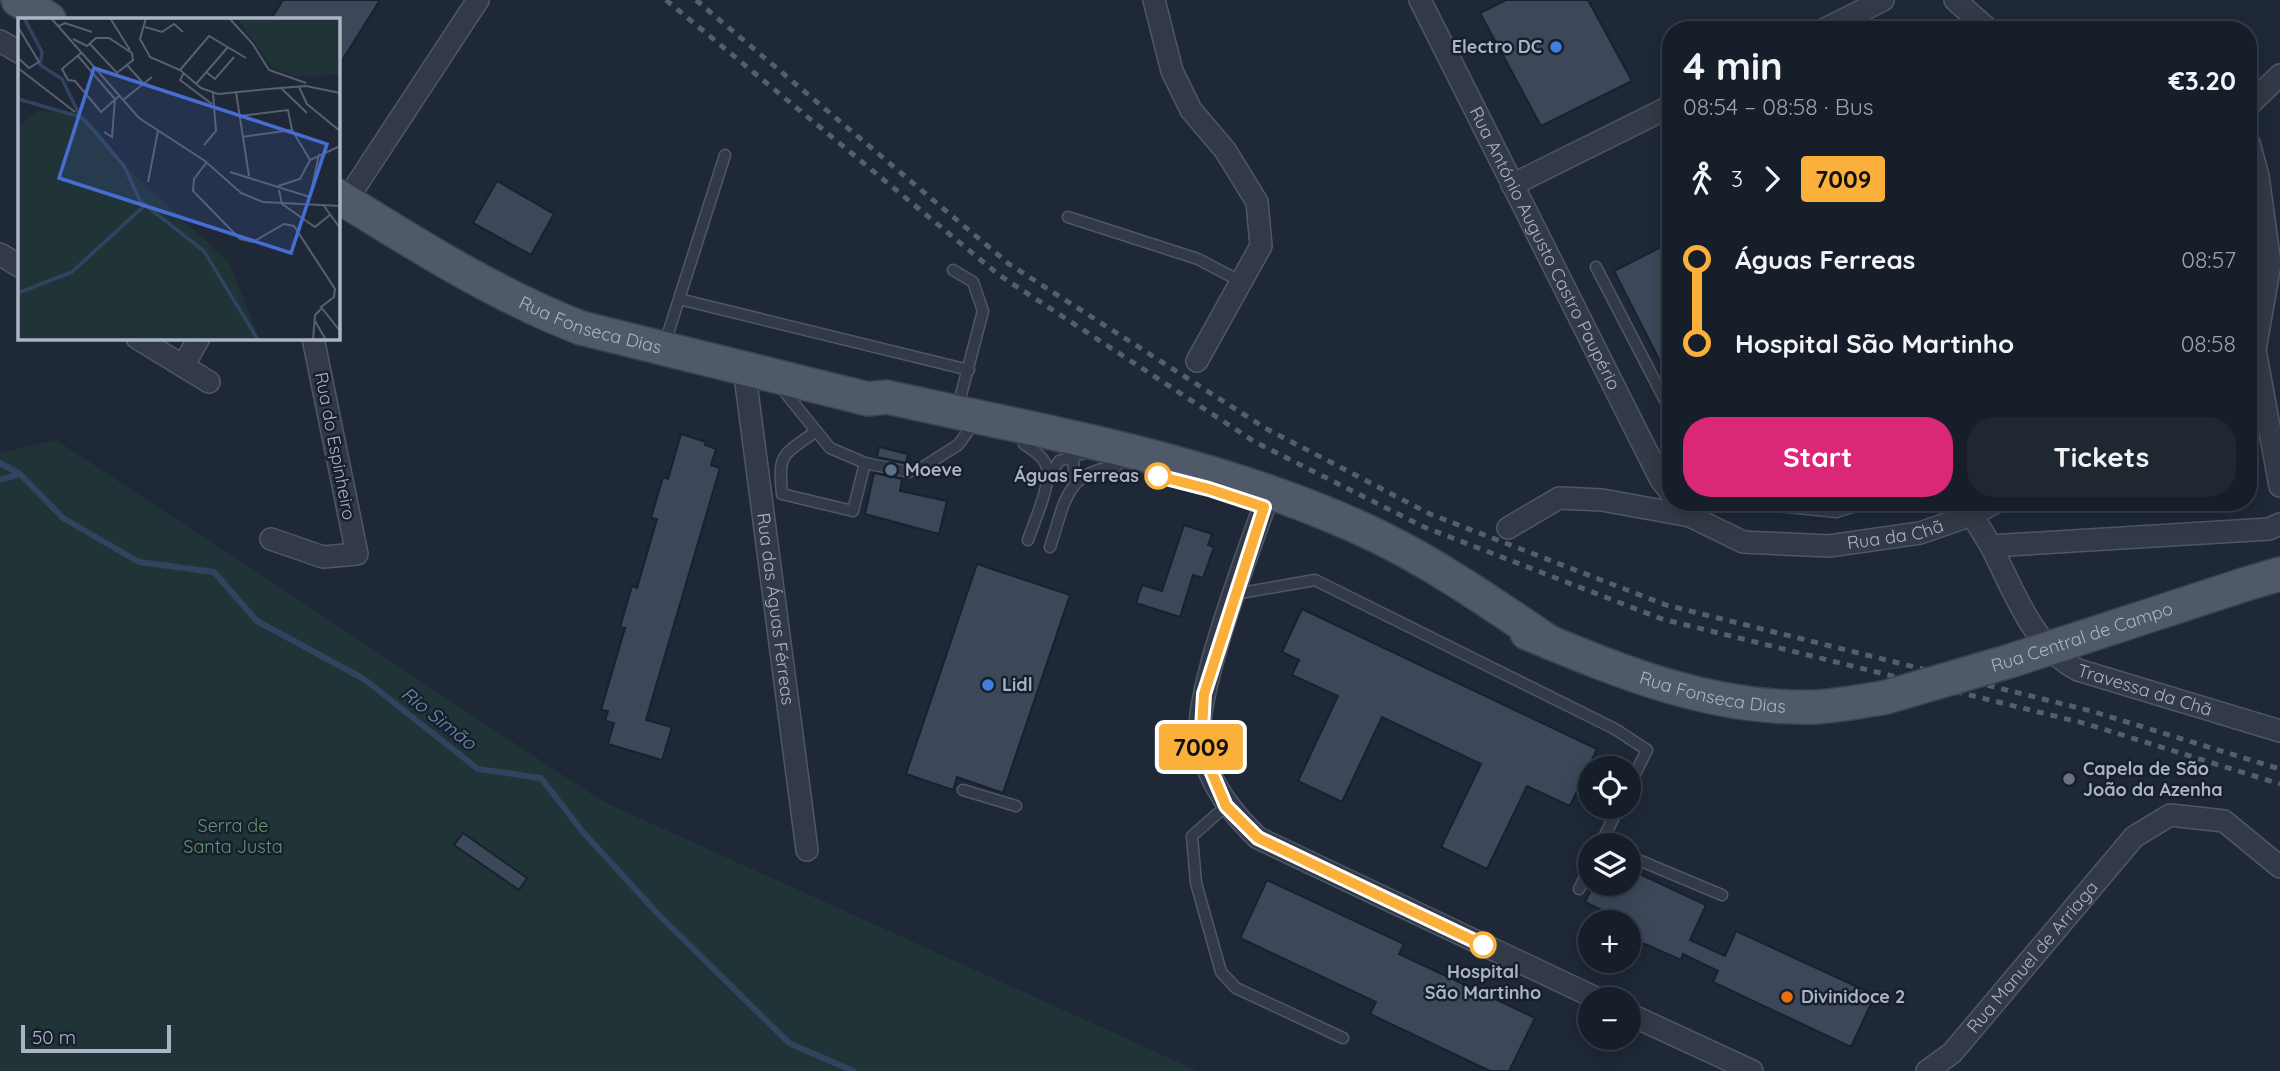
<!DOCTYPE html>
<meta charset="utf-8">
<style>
body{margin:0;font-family:Quicksand,sans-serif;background:#1f2731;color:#f1f3f6;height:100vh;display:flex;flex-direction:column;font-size:26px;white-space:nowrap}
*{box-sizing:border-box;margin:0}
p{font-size:23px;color:#9ea2a8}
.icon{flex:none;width:38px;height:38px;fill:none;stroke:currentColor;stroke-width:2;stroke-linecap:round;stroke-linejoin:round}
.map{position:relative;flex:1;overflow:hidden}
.drawer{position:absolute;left:1662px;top:21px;width:595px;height:490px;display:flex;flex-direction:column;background:#161e29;border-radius:28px;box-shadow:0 4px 18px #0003,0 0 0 2px #353c46}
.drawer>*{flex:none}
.badge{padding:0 14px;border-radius:5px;font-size:24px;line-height:46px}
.controls{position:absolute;left:1578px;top:756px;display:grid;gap:14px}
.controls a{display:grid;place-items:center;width:63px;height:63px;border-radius:50%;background:#161e29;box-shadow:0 4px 18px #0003,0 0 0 2px #353c46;font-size:35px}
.scale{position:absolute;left:21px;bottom:18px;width:150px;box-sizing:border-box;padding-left:7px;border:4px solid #abb4c5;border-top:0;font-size:19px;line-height:24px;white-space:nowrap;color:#abb4c5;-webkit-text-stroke:5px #171f2c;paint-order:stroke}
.map>.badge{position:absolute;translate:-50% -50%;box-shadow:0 0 0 4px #fff}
.legs{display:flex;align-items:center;gap:10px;height:77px;padding:0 21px;font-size:23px}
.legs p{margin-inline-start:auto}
.overview{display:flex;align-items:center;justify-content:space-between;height:119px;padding:0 21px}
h1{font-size:38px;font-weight:700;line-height:52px}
.action{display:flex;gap:14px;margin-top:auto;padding:14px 21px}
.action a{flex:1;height:80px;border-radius:28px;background:#db2777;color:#fff;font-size:28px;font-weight:700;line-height:80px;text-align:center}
.action a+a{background:#1f2731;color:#f1f3f6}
ul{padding:0 21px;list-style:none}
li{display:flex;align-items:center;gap:24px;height:84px;font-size:26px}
li i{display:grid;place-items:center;width:10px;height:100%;margin:0 9px;background:currentColor}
li i::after{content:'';width:18px;height:18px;margin:-9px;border:5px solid;border-radius:50%;background:#161e29}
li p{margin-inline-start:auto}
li:first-child i{background:linear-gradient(#0000 50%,currentColor 0)}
li:last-child i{background:linear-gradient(currentColor 50%,#0000 0)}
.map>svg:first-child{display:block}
.green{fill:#203438}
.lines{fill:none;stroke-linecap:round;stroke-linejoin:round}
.stream{stroke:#30435f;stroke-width:6}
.building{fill:#3c485a;stroke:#19212e;stroke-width:2}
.lane-casing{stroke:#4f5766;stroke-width:13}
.street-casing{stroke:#4f5766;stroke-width:24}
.primary-casing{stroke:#3b4351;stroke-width:36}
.lane{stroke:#323a47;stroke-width:10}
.street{stroke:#323a47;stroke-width:21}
.primary{stroke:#4f5968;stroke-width:33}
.rail{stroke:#535e6f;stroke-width:5;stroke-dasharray:7 7;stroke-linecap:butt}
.primary-bridge-casing{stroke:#3b4351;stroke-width:36;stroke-linecap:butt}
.primary-bridge{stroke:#4f5968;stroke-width:33}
.line-1-casing{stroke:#fff;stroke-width:16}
.line-1{stroke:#fbb03b;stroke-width:10}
.shop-dot{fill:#3f7fe0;stroke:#171f2c;stroke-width:2.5}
.service-dot{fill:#5c6f8a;stroke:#171f2c;stroke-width:2.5}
.stop-1-dot{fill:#fff;stroke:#fbb03b;stroke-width:3.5}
.worship-dot{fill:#6b7280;stroke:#171f2c;stroke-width:2.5}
.food-dot{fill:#e8710a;stroke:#171f2c;stroke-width:2.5}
.labels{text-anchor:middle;stroke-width:5;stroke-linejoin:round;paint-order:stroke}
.poi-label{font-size:18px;font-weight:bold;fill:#abb4c5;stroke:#171f2c;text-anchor:start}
.street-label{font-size:18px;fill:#abb4c5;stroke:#171f2c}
.stop-label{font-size:18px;font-weight:bold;fill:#abb4c5;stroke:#171f2c;text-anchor:end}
.park-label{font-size:18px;fill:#639570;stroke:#171f2c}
.water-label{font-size:19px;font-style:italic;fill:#728aaf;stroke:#171f2c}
.inset-river{fill:none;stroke:#30435f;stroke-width:3.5}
.inset-road{fill:none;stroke:#566070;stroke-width:2}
.view{fill:#486dd2;fill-opacity:0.15;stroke:#486dd2;stroke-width:3.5}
.inset-edge{fill:none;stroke:#abb4c5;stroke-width:3.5}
</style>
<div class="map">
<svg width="2280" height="1071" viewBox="0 0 2280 1071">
<rect width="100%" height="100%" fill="#1e2837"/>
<!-- green -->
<path class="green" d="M56,440L602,801L1198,1071H0V453Z"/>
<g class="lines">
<!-- stream -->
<path class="stream" d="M0,463L20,474
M0,480L20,474L63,518L139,562L214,572L257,621L364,679L478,769L541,778L582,831L657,913L789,1043L853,1071"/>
</g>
<!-- building -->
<path class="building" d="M283,0H380L338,67V19H271Z
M1506,0H1588L1632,81L1541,126L1480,13Z
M497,181L554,214L531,255L473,223Z
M1671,242V383L1614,271Z
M681,434L706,442L705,445L716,449L711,465L720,468L646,720L672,727L662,760L608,744L614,723L605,721L608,711L601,710L625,628L620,627L632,586L637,588L657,519L651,518L663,477L668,479Z
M879,447L908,454L906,463L877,457Z
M874,473L902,479L900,491L947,501L939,534L865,514Z
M1184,525L1212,534L1208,545L1214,547L1203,578L1193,575L1180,617L1136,603L1142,585L1162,591Z
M977,564L1070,595L1003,793L957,777L953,790L906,774Z
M1302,609L1597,749L1570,806L1527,786L1487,869L1441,847L1481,764L1382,717L1342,802L1298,781L1338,696L1292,675L1299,660L1282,652Z
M463,833L527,878L519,890L454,845Z
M1629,869L1706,905L1690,940L1725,956L1736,931L1875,995L1851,1047L1713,982L1718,971L1683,954L1681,960L1629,937V922H1596L1602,910L1585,902L1594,884H1629Z
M1267,880L1404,944L1399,954L1535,1018L1509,1071H1490L1370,1014L1376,1002L1240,938Z"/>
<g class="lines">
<!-- lane casing -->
<g class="lane-casing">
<path id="lane" d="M1068,217L1198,259L1240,281
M1596,267L1671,412
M953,270L973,282L983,311L957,410
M679,299L969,370
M664,346L725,155
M779,385L830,448L865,463L909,472L923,467L958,445L969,430L967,419
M815,432C782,456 778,453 782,494L853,511L865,463
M1024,444C1032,450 1045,457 1047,468C1051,485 1034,522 1028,540
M1066,450L1073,460L1075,483
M1047,481L1059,461L1084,453
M1739,502L1836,512L1869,502
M1050,547C1065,504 1064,472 1117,466
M1235,594L1315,580L1615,729L1647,750L1629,786
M963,790L1016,806
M1226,806L1192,836L1196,883L1221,972L1236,988L1343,1038
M1600,845L1619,807
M1629,856L1722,895
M1579,889L1591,865"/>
</g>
<!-- street casing -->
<g class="street-casing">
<g id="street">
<path d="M1154,0L1172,71L1191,110L1225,150L1257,202L1261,246L1197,361"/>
<path id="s1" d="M1420,0L1661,480L1671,493"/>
<path d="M1955,0L1989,30"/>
<path d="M1823,30L1883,0"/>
<path d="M0,41L19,52"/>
<path d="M2249,105L2280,75"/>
<path d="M2249,143L2258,176L2270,264L2255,350L2280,486"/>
<path d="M1512,185L1671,106"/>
<path d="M346,201L478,0"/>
<path d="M0,254L19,266"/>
<path d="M137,338L183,366L199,338"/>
<path d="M183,366L209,382"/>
<path id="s2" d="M744,368L807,850"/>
<path d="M1252,486L1262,496L1264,507C1247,556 1189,705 1201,749C1212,787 1231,812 1258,838L1598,999"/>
<path d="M1972,515L1991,546L2269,529L2280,524"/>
<path id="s3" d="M1508,528L1559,498L1602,500L1690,516L1743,542L1829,546L1920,533L1972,515L1996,502"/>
<path d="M271,539L323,557L357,554L313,338"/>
<path id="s4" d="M1991,546C2013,589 2033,647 2078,670L2280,731"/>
<path d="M1629,1014L1752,1071"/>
<path id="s5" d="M1927,1071L1952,1053L2134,837L2170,815L2224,821L2280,867"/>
</g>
</g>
<!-- primary casing -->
<g class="primary-casing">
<g id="primary">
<path d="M18,0L49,19"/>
<path id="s6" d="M338,196C415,244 496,295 581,328L868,399L887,397C1052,434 1223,462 1377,536C1437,565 1494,605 1549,642"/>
<path d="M2246,584L2280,574"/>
<path id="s7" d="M1527,633C1621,672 1711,710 1815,707C1837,706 1861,701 1883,698"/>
</g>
</g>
<!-- lane -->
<use href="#lane" class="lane"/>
<!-- street -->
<use href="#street" class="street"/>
<!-- primary -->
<use href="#primary" class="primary"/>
<!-- rail -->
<path class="rail" d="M666,0L999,275L1255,442L1424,527L1662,619L2087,724L2280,784
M696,0L1009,264L1265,428L1430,514L1666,605L2091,711L2280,769"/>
<!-- primary-bridge casing -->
<g class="primary-bridge-casing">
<g id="primary-bridge">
<path id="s8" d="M1883,698L2010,661L2246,584"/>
</g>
</g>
<!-- primary-bridge -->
<use href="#primary-bridge" class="primary-bridge"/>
</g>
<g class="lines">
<!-- line-1 casing -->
<g class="line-1-casing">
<path id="line-1" d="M1158,476L1209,489L1264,507L1204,694L1201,747L1226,806L1258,838L1483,945"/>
</g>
<!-- line-1 -->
<use href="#line-1" class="line-1"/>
</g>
<!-- markers -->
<g class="shop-dot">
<circle cx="1556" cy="47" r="7"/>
<circle cx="988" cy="685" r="7"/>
</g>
<circle class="service-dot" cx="891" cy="470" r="7"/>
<g class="stop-1-dot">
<circle cx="1158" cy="476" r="12"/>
<circle cx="1483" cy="945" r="12"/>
</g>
<circle class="worship-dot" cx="2069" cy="779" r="7"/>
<circle class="food-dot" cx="1787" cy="997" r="7"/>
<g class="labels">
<!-- poi labels -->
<g class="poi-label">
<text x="1542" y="53" text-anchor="end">Electro DC</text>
<text x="905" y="476">Moeve</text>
<text x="1002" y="691">Lidl</text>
<text x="2083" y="775">Capela de São<tspan x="2083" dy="21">João da Azenha</tspan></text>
<text x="1801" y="1003">Divinidoce 2</text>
</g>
<!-- street labels -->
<g class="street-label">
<text dy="6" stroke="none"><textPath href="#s1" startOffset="278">Rua António Augusto Castro Paupério</textPath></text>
<text dy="6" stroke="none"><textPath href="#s6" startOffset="285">Rua Fonseca Dias</textPath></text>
<text transform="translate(335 446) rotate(79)" y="6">Rua do Espinheiro</text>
<text dy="6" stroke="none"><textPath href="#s3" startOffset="404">Rua da Chã</textPath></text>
<text dy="6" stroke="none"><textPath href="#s2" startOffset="243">Rua das Águas Férreas</textPath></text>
<text dy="6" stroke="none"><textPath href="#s8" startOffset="208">Rua Central de Campo</textPath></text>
<text dy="6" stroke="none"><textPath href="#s4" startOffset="224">Travessa da Chã</textPath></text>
<text dy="6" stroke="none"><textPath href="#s7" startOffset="196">Rua Fonseca Dias</textPath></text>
<text dy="6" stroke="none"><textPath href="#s5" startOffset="156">Rua Manuel de Arriaga</textPath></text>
</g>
<!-- stop labels -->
<g class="stop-label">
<text x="1139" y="482">Águas Ferreas</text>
<text x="1483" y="978" text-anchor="middle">Hospital<tspan x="1483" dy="21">São Martinho</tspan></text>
</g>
<!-- park labels -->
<g class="park-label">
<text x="233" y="832">Serra de<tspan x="233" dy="21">Santa Justa</tspan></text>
</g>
<!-- water labels -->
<g class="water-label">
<text transform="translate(439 718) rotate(38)" y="7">Rio Simão</text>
</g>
</g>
<!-- overview -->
<g transform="translate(18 18)">
<rect width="322" height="322" fill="#1e2837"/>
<path d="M219,0H322V57L275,58L254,49ZM20,93L67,97L111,152L211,244L242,322H0V109Z" fill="#203438"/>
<path class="inset-river" d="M6,0L24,34L22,47L44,61L62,98M0,81L63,99L79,116L106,148L122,183L186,233L240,322M0,275L54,254L126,188"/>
<path class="inset-road" d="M33,0L121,100L187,143L223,175L245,184L322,188M92,0L112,32M128,0L122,21L132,39L162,52L183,70L200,76L250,71M211,0L234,25L251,52L288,65M41,8L47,5L74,14M0,9L21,44L11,50L0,40M127,9L144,14L156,6L165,14M55,21L69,28L78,20H91L114,35M72,26L99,55L115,42L114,35M63,35L44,51L50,62L57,63L83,94L101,78M60,38L97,81L94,119L86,114M109,47L126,66M0,50L57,94M162,52L191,18L228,40M188,54L197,61L216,39M166,55L162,62L194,86M178,66L210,29M262,69L289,95M281,69L289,86L322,113M250,71L288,68L322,75M218,74L231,158M105,82L134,59M221,98L270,92L274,112L292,142M224,119L274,112M186,127L198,113L195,75M188,145L176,161L175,173L222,221L235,224L266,206L276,208L317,271L316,279L303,289L322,313M212,154L292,179L301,136M130,164L140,113M260,168L282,161L292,142L322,128M261,172L264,186L297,209L313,196M306,188L322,210M297,303L308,322M295,322L297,297L303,291"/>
<path class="view" d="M76,50L309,126L273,235L41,160Z"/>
<rect width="322" height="322" class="inset-edge"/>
</g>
</svg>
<div class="controls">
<a><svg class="icon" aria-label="locate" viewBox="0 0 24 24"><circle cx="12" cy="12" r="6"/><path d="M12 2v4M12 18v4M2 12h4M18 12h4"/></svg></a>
<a><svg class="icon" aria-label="layers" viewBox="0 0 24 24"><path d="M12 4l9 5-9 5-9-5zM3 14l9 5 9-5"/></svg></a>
<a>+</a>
<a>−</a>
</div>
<div class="scale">50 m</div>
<b class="badge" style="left:1201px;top:747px;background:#fbb03b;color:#111">7009</b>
<section class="drawer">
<div class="overview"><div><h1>4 min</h1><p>08:54 – 08:58 · Bus</p></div><b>€3.20</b></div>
<div class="legs"><svg class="icon" aria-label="walk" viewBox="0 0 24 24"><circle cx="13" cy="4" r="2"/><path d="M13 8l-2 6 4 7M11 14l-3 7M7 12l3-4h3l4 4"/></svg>3<svg class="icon" aria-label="forward" viewBox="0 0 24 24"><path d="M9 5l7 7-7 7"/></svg><b class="badge" style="background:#fbb03b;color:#111">7009</b></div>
<ul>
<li><i style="color:#fbb03b"></i><b>Águas Ferreas</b><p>08:57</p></li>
<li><i style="color:#fbb03b"></i><b>Hospital São Martinho</b><p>08:58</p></li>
</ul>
<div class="action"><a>Start</a><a>Tickets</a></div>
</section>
</div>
